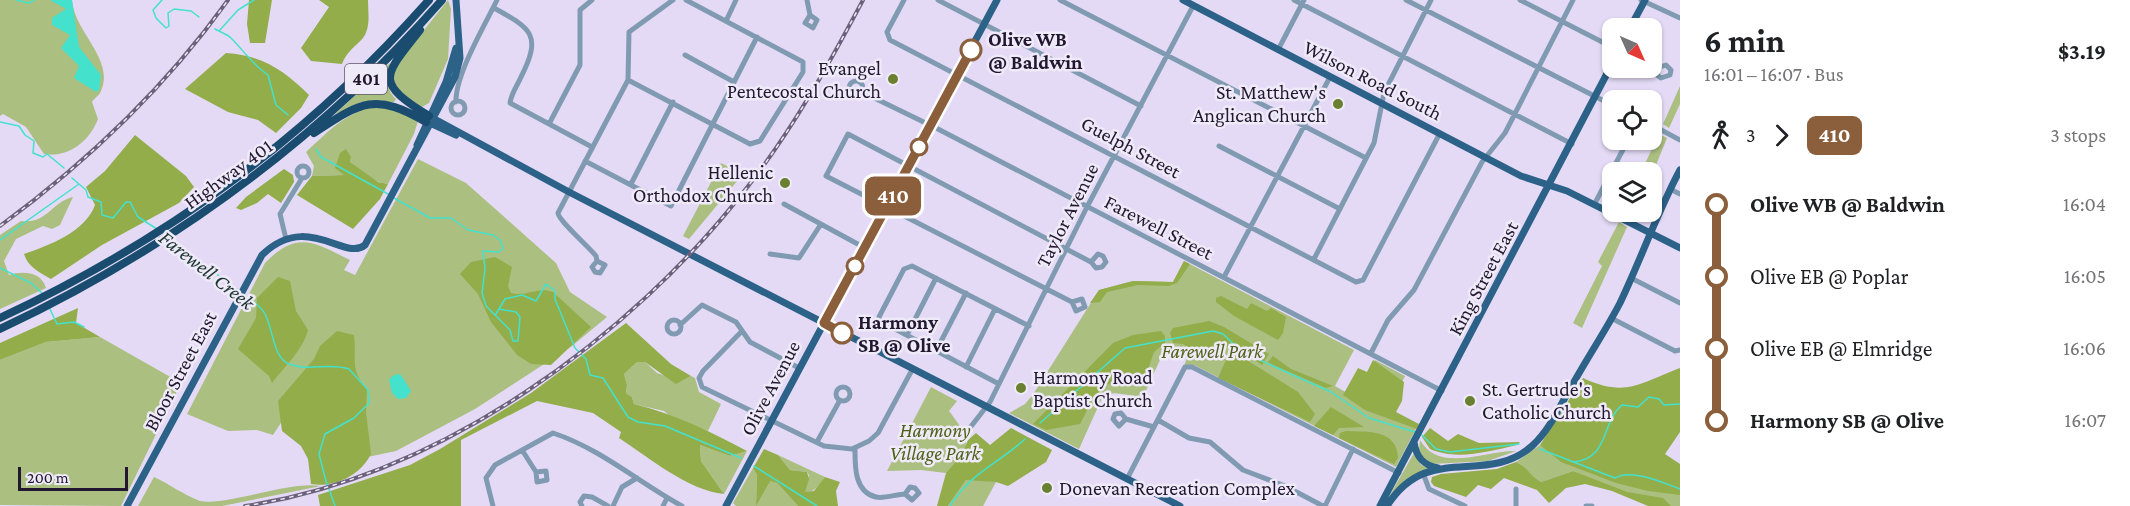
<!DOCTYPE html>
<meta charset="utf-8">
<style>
body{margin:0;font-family:"Crimson Pro",serif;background:#f6f6f6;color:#202124;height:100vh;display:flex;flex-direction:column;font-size:22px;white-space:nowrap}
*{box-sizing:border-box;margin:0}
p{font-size:20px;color:#757577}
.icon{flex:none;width:33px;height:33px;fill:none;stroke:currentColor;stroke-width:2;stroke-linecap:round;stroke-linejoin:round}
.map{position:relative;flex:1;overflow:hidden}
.details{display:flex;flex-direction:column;background:#fff;width:450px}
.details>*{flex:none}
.badge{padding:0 12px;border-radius:9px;font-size:21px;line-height:39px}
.needle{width:39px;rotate:135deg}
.tools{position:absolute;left:1602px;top:18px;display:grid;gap:12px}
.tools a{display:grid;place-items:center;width:60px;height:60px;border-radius:12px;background:#fff;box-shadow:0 2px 4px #0004;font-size:30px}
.scale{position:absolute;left:18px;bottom:15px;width:110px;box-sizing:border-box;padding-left:6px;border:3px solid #221730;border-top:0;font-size:16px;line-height:21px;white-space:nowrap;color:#221730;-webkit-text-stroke:4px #efeaf8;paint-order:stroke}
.map>.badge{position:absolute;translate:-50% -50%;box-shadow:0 0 0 3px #fff}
.legs{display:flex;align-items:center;gap:9px;height:66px;padding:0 24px;font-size:20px}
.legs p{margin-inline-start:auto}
.summary{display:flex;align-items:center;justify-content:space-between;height:102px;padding:0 24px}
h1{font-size:33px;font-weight:700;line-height:45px}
ul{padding:0 24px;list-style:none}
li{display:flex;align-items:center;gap:21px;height:72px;font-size:22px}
li i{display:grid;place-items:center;width:9px;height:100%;margin:0 8px;background:currentColor}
li i::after{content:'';width:15px;height:15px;margin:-8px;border:4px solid;border-radius:50%;background:#fff}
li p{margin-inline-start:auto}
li:first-child i{background:linear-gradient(#0000 50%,currentColor 0)}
li:last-child i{background:linear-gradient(currentColor 50%,#0000 0)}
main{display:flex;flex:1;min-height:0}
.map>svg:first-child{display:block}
.green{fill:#abbf81}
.forest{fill:#92ad4a}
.water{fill:#44e1cd}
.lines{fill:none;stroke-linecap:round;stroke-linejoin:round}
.stream{stroke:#44e1cd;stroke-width:1.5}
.minor{stroke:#809bb1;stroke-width:5}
.major{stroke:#2c6188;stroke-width:7}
.highway{stroke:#194c6f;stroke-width:8}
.rail-casing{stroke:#6b617b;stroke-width:4}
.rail{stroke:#efeaf8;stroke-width:1.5;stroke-dasharray:4.5;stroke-linecap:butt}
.line-1-casing{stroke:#fff;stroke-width:14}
.line-1{stroke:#8b5e3c;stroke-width:9}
.stop-1-dot{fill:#fff;stroke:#8b5e3c;stroke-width:3}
.poi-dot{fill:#6a8031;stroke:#efeaf8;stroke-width:2}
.labels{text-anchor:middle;stroke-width:5;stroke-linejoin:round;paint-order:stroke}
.shield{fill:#efeaf8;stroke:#60566c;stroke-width:1.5}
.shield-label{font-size:18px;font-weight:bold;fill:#221730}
.stop-label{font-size:20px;font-weight:bold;fill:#221730;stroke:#efeaf8;text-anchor:start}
.poi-label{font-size:20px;fill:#221730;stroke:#efeaf8;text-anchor:end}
.street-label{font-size:20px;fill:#221730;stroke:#efeaf8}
.park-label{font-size:20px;font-style:italic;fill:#4e6019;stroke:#efeaf8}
.water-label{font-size:21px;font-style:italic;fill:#1d3632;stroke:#efeaf8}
</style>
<main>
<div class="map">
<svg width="1680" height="506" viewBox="0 0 1680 506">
<rect width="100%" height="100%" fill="#e4daf6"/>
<!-- green -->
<path class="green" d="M0,0H72C74,32 115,59 101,91C99,96 95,97 92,102L98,119C89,142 68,158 44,154L26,127L3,114L0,116Z
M448,0L451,9L448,59L429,103L422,107L397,91L393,77L400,60Z
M390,63C388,76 384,88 396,99L394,102H361L334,115Z
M1680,86V104L1669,128L1663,124Z
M379,106L393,109L418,121L414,134L388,184C372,182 362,172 350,162L351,157L344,175L312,176L314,166L306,152C329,131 346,111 379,106Z
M1659,134L1667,138L1652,175V172H1641Z
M418,159L466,183L556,263L570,292L607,317L572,346L475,409L396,451L353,460L292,406L273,435L257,430L228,431L187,414L265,263C297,230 314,242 350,260L344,270L355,275Z
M721,163L743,174L689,239L683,236Z
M73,197L60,225L52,229L43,226L16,239L4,261L9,275C22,271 41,271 46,288L0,309V235L21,221C48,224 51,202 73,197Z
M1619,222L1627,227L1582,328L1573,323L1602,266L1598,262Z
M1184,261L1354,350L1335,386L1354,397L1375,360L1405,376L1388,410L1418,425L1396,467L1194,365L1184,366L1187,358L1165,349L1143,397L1114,393L1102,398L1079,449L1009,413L1025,404L1034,393L1099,290L1133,281L1173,282Z
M100,337L181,383L121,506L0,505V360L46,342Z
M637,362H645L657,373L681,381L691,376L695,378L699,392L721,404L708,431L672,418L664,411L634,404L632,397L626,393L627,385L624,374Z
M931,387L957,401L949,411C970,438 974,448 946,473L921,470L887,471Z
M1420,440C1439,474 1486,450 1516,451L1488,461L1432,464L1423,459L1419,450Z
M700,445L730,456L747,451L724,494L701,461Z
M1540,445L1565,457L1680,468V506H1651L1573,471L1541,482C1530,476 1528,467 1516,462Z
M1414,453L1421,465L1429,468L1401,485L1386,502Z
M778,455L825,477C820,484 814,494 804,492L809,475L807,472L790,470Z
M753,468L757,475L756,505L769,480L777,483L798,506H736L733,503Z
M154,477C169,484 184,495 200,501C229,506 287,481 321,486L222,506H138Z
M980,479L996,482L983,506H948L966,480Z"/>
<!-- forest -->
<path class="forest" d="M249,0H272L265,43H250L247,24Z
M319,0H368C368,13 371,27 363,38C355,47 347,51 342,64L311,61L301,48L329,7Z
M226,53C261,55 284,70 309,95L301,108L276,133L258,120L228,112L185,89Z
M135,135L186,176L194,187L179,203L102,245L51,279C39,272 28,267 24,254C50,245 85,232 95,205L86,187L105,171Z
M346,149L351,157L350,162L378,182L388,184L380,199L353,229L297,195L312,176L344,175L335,168L340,153Z
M284,169L293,175L294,182L281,203L268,194L257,203L241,210L236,208L246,197Z
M495,257L512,267L508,286L511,293C526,297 539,286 553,292L591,327L551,365L531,364L517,355L491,322L478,294L460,274L471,262Z
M1184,261L1190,264L1177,283L1169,286L1138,285L1107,292L1100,302L1090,303L1099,290L1133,281L1173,282Z
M278,277L290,281L296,311L308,330C303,350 285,366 272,383L269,376L238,349L256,318L257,298Z
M1221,296L1247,309L1251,303L1267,311L1271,308L1286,317L1283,333L1278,340L1234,316L1216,302V298Z
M78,308L76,323L100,337L46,342L0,360V343Z
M1209,321L1224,327L1269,354L1262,365C1233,346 1222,338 1192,358L1189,348L1183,344L1173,343L1170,333L1173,328Z
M626,323L671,364L691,376L676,384L645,362H637L624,374L627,385L626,393L632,397L634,404C674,414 710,431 747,451L730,456L700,445L701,461L724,494C689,491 648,457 619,438L621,432L593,413L537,401L461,440V506H320L318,495L410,465L440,449L531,393Z
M337,331L354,335C357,361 349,367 367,390L366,412L371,454C360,476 334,488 311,484L308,459L301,446L282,431L278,401L314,359L320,346Z
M1161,331L1165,336V343L1154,352L1146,375L1141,382L1126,386L1106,384L1095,395L1080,424L1046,430L1033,424L1113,343L1133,335Z
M1231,356H1240L1298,392L1315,414L1310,422L1218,378L1226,360Z
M1273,356L1291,369L1333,386L1326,388L1273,365L1268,362Z
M1373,360L1404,382L1402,401L1396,412L1419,424L1417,429L1365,410L1343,395L1358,368L1367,372Z
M1680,368V432L1665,454L1680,464V495L1648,491L1616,483L1561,462L1540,445L1583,378C1626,398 1640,383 1680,368Z
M1331,407L1364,427L1339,428L1333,435L1314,426Z
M1011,428L1052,450L1046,462L1008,486L996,482L966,480L948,506H937L946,473L961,456L968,440L976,433L990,445Z
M1430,428L1448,441L1458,434L1479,443L1520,442L1517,445C1491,451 1456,461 1430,449L1422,437Z
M1346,431C1368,432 1397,429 1398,458L1394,464L1339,438L1340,433Z
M764,449L778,455L790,470L807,472L809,479L805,492L814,491L825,477L840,482L836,491L838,506H798L777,483L770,481L756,506L757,475L753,468Z
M1516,462C1528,467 1530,476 1541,482L1573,471L1627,492L1663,498L1671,506H1648L1612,491L1585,484L1566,488L1549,503L1537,490L1504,478L1491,489L1478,485L1466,497L1434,486L1431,482L1432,477L1441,474L1497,469Z"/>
<!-- water -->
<path class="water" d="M50,0H72L79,47L101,75L99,90L96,92L74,78L79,66L61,48L70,35L52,25V18L66,9Z
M396,374L401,375L411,391L406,398L398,399L392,393L389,379Z"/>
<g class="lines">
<!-- stream -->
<path class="stream" d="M16,0L29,3L34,0
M162,0L153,10L156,18L166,28L169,26L168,13L174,9L191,11L199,17
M215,29C220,32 227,34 231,38C244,51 253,65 268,75L276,105L288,115
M220,30L238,10L254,0
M0,122L19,126L25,135L34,141L33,153L43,157L47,154L64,168
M316,149L321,157L388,194
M72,178L86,190L88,197L101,202L102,215L113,218L126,202H130L138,217L157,229
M394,198L430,218H451L468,230L493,235L500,240L503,248L499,252L483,251L485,269L482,293L486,306L510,330L513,341H518L520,317L516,312L499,309
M168,238L238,290
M0,240L79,184
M0,268L31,283L43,294
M245,295C252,301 261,306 265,314C273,328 273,358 289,364C309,372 329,362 349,369L368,390L369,403L354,418L325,434L319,454L327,485
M49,307L57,324L74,322L84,327
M496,314L505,299L522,295L536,301L546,284L555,291V299L575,348L586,359L590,375L603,378L628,417L638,422L665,426L741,458
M1040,423L1125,348L1213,331L1223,334L1242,352L1331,392L1369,418L1415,432
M1422,435L1436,449L1450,452L1519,444
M1540,449L1615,478C1631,468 1664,483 1680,489
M1574,462C1610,458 1601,422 1622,405L1638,407L1649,397L1659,399L1664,405L1680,404
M754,466L817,506
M329,489L335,506
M950,506C971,472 997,465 1025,439"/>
<!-- minor -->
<path class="minor" d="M807,0L810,15L817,20L813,28L805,23L810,15
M904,0L887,32L890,40L1356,282L1363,280L1440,133
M938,0L1141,106
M1060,0L1366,158
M1294,0L1572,144
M1406,0L1612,105
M1520,0L1612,47
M1641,0L1680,18
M494,8C530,28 543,34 521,77C517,86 511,94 510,103L592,147
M726,21L736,0
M1278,50L1304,0
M685,55L734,82
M1652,65L1657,68L1666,65L1671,70L1670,75L1661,78L1657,75V68
M628,80L750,144L760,141L803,72V62L686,0
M849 88a7 7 0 1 1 14 0a7 7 0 1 1-14 0Z
M862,92L938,129L1442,391
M451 108a7 7 0 1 1 14 0a7 7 0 1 1-14 0Z
M456,102C455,75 485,25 497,0
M549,124L580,65V10L592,0
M1652,125L1680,140
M1219,146L1340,209
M585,161L671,206L757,37
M297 172a6 6 0 1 1 12 0a6 6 0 1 1-12 0Z
M631,184L673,102
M1670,189L1680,194
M784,204L865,248
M1594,205L1628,140
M286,239L280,214L302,178
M770,254L799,258L821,224
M1314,259L1374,143L1384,93L1431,0
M597,261L605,265L600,273L595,272L592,267L597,261L596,256C589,247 558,220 558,213L628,80L629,32L673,0
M1224,277L1330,77
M1631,278L1680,303
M1072,302L1082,299L1085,307L1076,311L1072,302L826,176L848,134L1091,262L1096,268L1102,267L1106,262L1103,256L1098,254L1091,262
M1611,318L1675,351L1680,350
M667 327a7 7 0 1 1 14 0a7 7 0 1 1-14 0Z
M680,325L702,305L736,322L750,342L799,368
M742,331L703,371L699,378L702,387L824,446L852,449L869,441L878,433L912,370
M907,335L936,278
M936,351L966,293
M1371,353L1388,320L1414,290L1482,162L1505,133L1573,0
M966,367L995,309
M999,384L880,321L879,317L904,269L912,266L1029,326
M836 394a7 7 0 1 1 14 0a7 7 0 1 1-14 0Z
M1126,419L1119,426L1113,419L1115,414L1121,413L1126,419L1154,427
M1158,420L1189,438L1210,442L1243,470L1285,486L1323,506
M969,429L990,402L1087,207L1193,6
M817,442L840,400
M855,449C855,465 854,492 876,497C884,499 897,494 905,494L910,487L915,488L919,493L912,500L905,494
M522,450L536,472L546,471L547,480L537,482L536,472
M1423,473L1429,489L1465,506
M1127,479L1185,367H1192L1399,473
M1516,489V506
M493,506L486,478L495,465L553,433C601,449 638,482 682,506
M582,506L580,502L584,496L592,497L608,506
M613,506L622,487L637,478
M663,506L667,498
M1325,506L1353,449
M1586,506H1592"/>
<!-- major -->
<path class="major" d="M1183,0L1521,176L1567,191L1680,248
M1630,28L1645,0
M429,116L569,192L1180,506
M428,122L456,135
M417,145L446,82L456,48
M1414,442C1416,457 1423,465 1438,468
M127,506L262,255C307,211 345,262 365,245L455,77L460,58L456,0
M726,506L997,0
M1380,506L1612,64
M1387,506C1428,441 1485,487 1532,446C1551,429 1561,403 1574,382C1589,355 1606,330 1620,303C1641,259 1657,213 1680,170"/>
<!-- highway -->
<path class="highway" d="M420,30C383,77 374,82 429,116
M314,133C361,102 375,92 426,122
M0,318C167,240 307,138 429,0
M0,329C170,249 318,141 442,0"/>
<!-- rail casing -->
<g class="rail-casing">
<path id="rail" d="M0,226C87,162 165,88 228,0
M245,506C440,476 630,339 749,185C794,127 829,64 863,0"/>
</g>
<!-- rail -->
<use href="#rail" class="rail"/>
</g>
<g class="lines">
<!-- line-1 casing -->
<g class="line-1-casing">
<path id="line-1" d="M842,333L824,323L971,50"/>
</g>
<!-- line-1 -->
<use href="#line-1" class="line-1"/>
</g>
<!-- markers -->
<g class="stop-1-dot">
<circle cx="971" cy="50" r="10"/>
<circle cx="919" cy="147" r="8"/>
<circle cx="855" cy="266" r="8"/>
<circle cx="842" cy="333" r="10"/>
</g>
<g class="poi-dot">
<circle cx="893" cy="79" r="6"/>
<circle cx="1338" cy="104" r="6"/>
<circle cx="785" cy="183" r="6"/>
<circle cx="1021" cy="388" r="6"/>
<circle cx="1470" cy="401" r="6"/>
<circle cx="1047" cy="488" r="6"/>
</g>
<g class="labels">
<!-- shield labels -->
<rect class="shield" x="345" y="64" width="42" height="30" rx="4.5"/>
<g class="shield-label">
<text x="366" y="85">401</text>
</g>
<!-- stop labels -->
<g class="stop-label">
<text x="988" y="46">Olive WB<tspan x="988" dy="23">@ Baldwin</tspan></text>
<text x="858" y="329">Harmony<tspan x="858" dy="23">SB @ Olive</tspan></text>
</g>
<!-- poi labels -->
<g class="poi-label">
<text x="881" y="75">Evangel<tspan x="881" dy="23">Pentecostal Church</tspan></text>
<text x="1326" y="99">St. Matthew's<tspan x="1326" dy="23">Anglican Church</tspan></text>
<text x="773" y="179">Hellenic<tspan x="773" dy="23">Orthodox Church</tspan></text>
<text x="1033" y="384" text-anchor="start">Harmony Road<tspan x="1033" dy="23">Baptist Church</tspan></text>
<text x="1482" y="396" text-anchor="start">St. Gertrude's<tspan x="1482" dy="23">Catholic Church</tspan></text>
<text x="1059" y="495" text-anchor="start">Donevan Recreation Complex</text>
</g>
<!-- street labels -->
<g class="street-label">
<text transform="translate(1373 80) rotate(27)" y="7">Wilson Road South</text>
<text transform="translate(1131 147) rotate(28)" y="7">Guelph Street</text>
<text transform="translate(228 174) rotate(-36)" y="7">Highway 401</text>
<text transform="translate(1067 215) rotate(-63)" y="7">Taylor Avenue</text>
<text transform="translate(1159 227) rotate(27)" y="7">Farewell Street</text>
<text transform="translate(1483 278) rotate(-62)" y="7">King Street East</text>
<text transform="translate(180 371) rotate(-62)" y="7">Bloor Street East</text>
<text transform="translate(770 388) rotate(-62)" y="7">Olive Avenue</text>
</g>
<!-- park labels -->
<g class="park-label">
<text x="1212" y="358">Farewell Park</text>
<text x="935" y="437">Harmony<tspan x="935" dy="23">Village Park</tspan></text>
</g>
<!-- water labels -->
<g class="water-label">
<text transform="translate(207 270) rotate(38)" y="7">Farewell Creek</text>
</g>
</g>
</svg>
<div class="tools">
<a><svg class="needle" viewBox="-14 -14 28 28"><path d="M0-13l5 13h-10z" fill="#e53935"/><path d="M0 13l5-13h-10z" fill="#757577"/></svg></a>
<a><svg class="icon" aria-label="locate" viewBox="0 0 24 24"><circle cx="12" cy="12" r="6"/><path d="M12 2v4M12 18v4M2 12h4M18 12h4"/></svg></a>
<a><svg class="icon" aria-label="layers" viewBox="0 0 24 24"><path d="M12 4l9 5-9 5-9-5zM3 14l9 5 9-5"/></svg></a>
</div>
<div class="scale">200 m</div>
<b class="badge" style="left:893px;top:196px;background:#8b5e3c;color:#fff">410</b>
</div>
<section class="details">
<div class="summary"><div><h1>6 min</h1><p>16:01 – 16:07 · Bus</p></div><b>$3.19</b></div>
<div class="legs"><svg class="icon" aria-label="walk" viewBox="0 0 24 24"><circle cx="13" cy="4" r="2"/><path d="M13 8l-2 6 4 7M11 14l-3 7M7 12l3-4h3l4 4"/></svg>3<svg class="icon" aria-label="forward" viewBox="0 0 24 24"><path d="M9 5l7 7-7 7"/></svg><b class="badge" style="background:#8b5e3c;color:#fff">410</b><p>3 stops</p></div>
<ul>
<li><i style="color:#8b5e3c"></i><b>Olive WB @ Baldwin</b><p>16:04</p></li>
<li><i style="color:#8b5e3c"></i><span>Olive EB @ Poplar</span><p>16:05</p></li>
<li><i style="color:#8b5e3c"></i><span>Olive EB @ Elmridge</span><p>16:06</p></li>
<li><i style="color:#8b5e3c"></i><b>Harmony SB @ Olive</b><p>16:07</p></li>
</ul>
</section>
</main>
